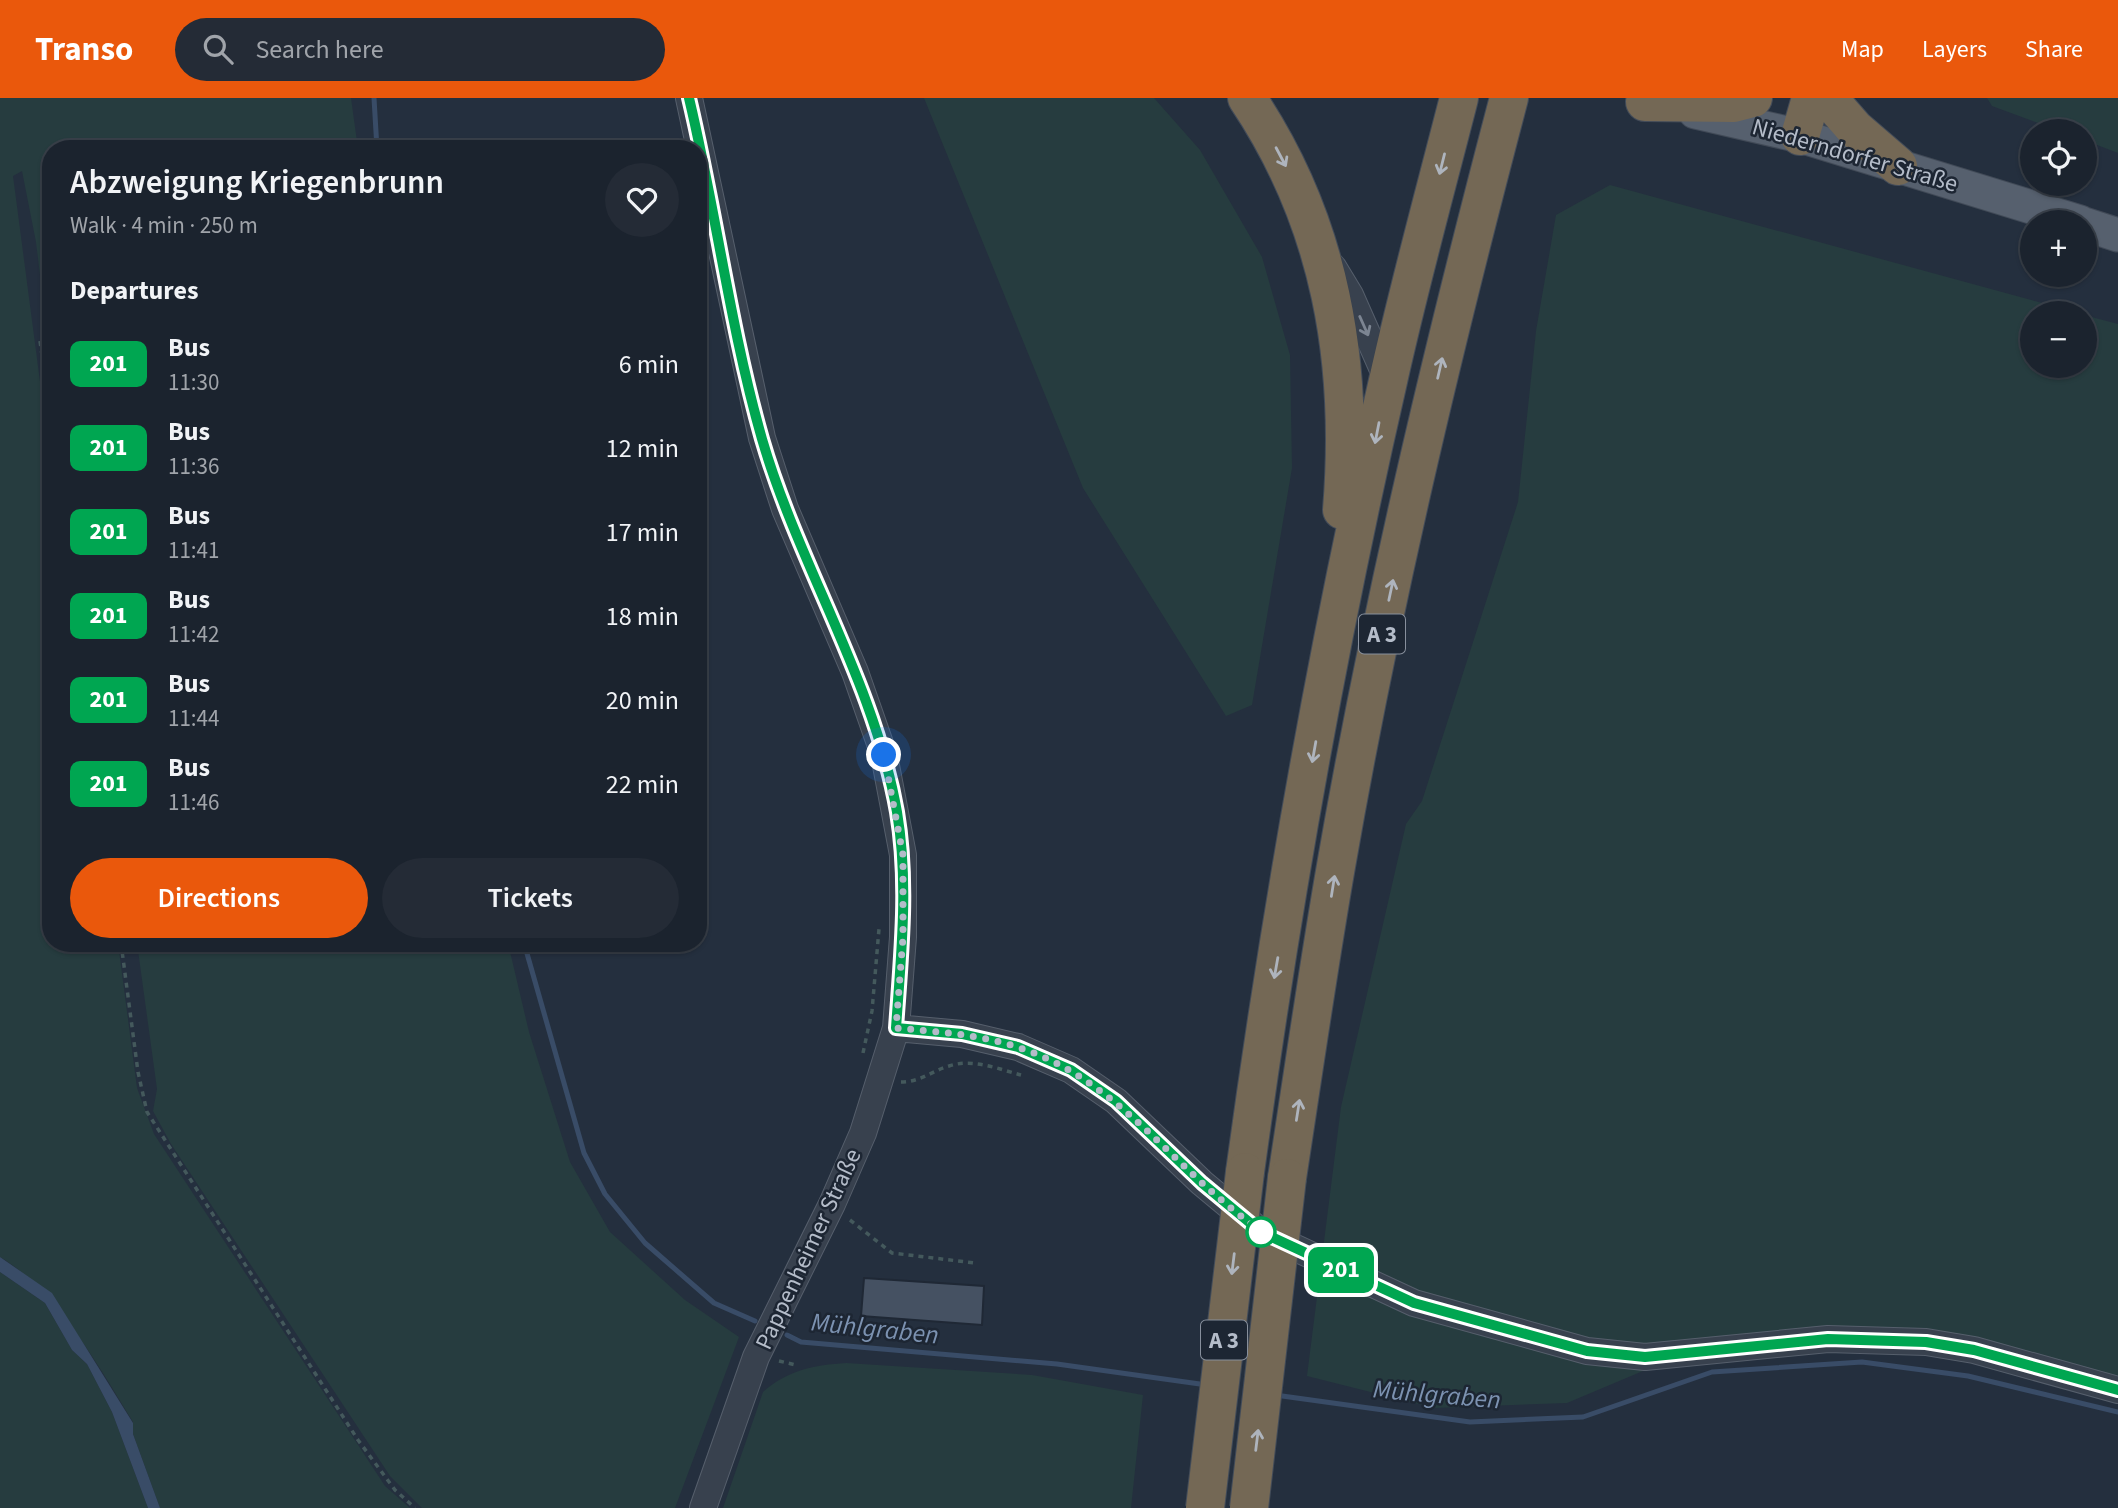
<!DOCTYPE html>
<meta charset="utf-8">
<style>
body{margin:0;font-family:"Source Sans 3",sans-serif;background:#242b36;color:#f1f3f6;height:100vh;display:flex;flex-direction:column;font-size:26px;white-space:nowrap}
*{box-sizing:border-box;margin:0}
p{font-size:23px;color:#a0a4aa}
.icon{flex:none;width:38px;height:38px;fill:none;stroke:currentColor;stroke-width:2;stroke-linecap:round;stroke-linejoin:round}
.map{position:relative;flex:1;overflow:hidden}
.drawer{position:absolute;left:42px;top:42px;width:665px;height:812px;display:flex;flex-direction:column;background:#1b232e;border-radius:28px;box-shadow:0 2px 5px #0004,0 0 0 2px #39404a}
.drawer>*{flex:none}
.badge{padding:0 14px;border-radius:10px;font-size:24px;line-height:46px}
.fabs{position:absolute;left:2020px;top:21px;display:grid;gap:14px}
.fabs a{display:grid;place-items:center;width:77px;height:77px;border-radius:50%;background:#1b232e;box-shadow:0 2px 5px #0004,0 0 0 2px #39404a;font-size:35px}
.you{position:absolute;width:35px;height:35px;margin:-18px;border:5px solid #fff;border-radius:50%;background:#1a73e8;box-shadow:0 0 0 10px #1a73e833}
.map>.badge{position:absolute;translate:-50% -50%;box-shadow:0 0 0 4px #fff}
h2{padding:0 28px;font-size:26px;line-height:63px}
.round{display:grid;place-items:center;flex:none;width:74px;height:74px;border-radius:37px;background:#242b36}
.overview{display:flex;align-items:center;justify-content:space-between;height:119px;padding:0 28px}
h1{font-size:33px;font-weight:600;line-height:52px}
.cta{display:flex;gap:14px;margin-top:auto;padding:14px 28px}
.cta a{flex:1;height:80px;border-radius:42px;background:#ea580c;color:#fff;font-size:28px;font-weight:600;line-height:80px;text-align:center}
.cta a+a{background:#242b36;color:#f1f3f6}
ul{padding:0;list-style:none}
li{display:flex;align-items:center;gap:21px;height:84px;padding:0 28px}
li div{flex:1}
li b{display:block;font-size:26px}
li em{font-style:normal}
li .badge{min-width:77px;font-weight:700;text-align:center}
header{display:flex;align-items:center;gap:42px;box-sizing:border-box;height:98px;padding:0 35px;background:#ea580c;color:#fff}
header strong{font-size:33px}
nav{display:flex;gap:38px;margin-inline-start:auto;font-size:24px}
.search{width:490px;height:63px;background:#242b36;display:flex;align-items:center;gap:18px;box-sizing:border-box;padding:0 24px;border-radius:38px;color:#a0a4aa;font-size:26px}
.map>svg:first-child{display:block}
.green{fill:#263c3f}
.water{fill:#394c67}
.lines{fill:none;stroke-linecap:round;stroke-linejoin:round}
.stream{stroke:#394c67;stroke-width:5}
.building{fill:#455162;stroke:#1f2835;stroke-width:2}
.minor-casing{stroke:#565f6c;stroke-width:28}
.major-casing{stroke:#414a57;stroke-width:35}
.highway-casing{stroke:#434c59;stroke-width:40}
.path{stroke:#44595c;stroke-width:3.5;stroke-dasharray:5 5;stroke-linecap:butt}
.minor{stroke:#38414e;stroke-width:26}
.major{stroke:#56606e;stroke-width:33}
.highway{stroke:#746855;stroke-width:38}
.highway-bridge-casing{stroke:#434c59;stroke-width:40;stroke-linecap:butt}
.highway-bridge{stroke:#746855;stroke-width:38}
.oneway{stroke:#aeb4bd}
.oneway2{stroke:#7c8592}
.line-casing{stroke:#fff;stroke-width:16}
.line{stroke:#00a651;stroke-width:10}
.walk{stroke:#b4bcc9;stroke-width:7;stroke-dasharray:0 12.6}
.stop-dot{fill:#fff;stroke:#00a651;stroke-width:3.5}
.labels{text-anchor:middle;stroke-width:5;stroke-linejoin:round;paint-order:stroke}
.shield{fill:#1d2633;stroke:#878f9c;stroke-width:2}
.shield-label{font-size:23px;font-weight:bold;fill:#b4bcc9}
.street-label{font-size:24px;fill:#b4bcc9;stroke:#1d2633}
.water-label{font-size:26px;font-style:italic;fill:#7c92b1;stroke:#1d2633}
</style>
<header>
<strong>Transo</strong>
<div class="search"><svg class="icon" aria-label="search" viewBox="0 0 24 24"><circle cx="10" cy="10" r="6"/><path d="M15 15l6 6"/></svg>Search here</div>
<nav><a>Map</a><a>Layers</a><a>Share</a></nav>
</header>
<div class="map">
<svg width="2118" height="1410" viewBox="0 0 2118 1410">
<rect width="100%" height="100%" fill="#242f3e"/>
<!-- green -->
<path class="green" d="M0,0H351L358,51H51V235H47L36,144L22,73L13,78L51,367V845H118L137,990L154,1036L385,1388L410,1410H160L133,1336V1324C100,1270 55,1191 0,1159Z
M924,0H1154L1200,52L1262,159L1290,257L1292,370L1252,607L1226,618L1083,390Z
M1987,0H2118V55L2084,42V33H2060L1992,8Z
M1610,87L2079,215H2032V268H2084V217L2118,226V1283L1954,1236L1707,1246L1567,1305L1434,1310L1307,1278L1341,1009L1406,726L1422,703L1518,404L1536,233L1556,117Z
M137,845H508L529,934L570,1064L610,1134L685,1202L739,1239L675,1410H422L390,1378L171,1046L153,1013L157,991Z
M0,1174L45,1205L72,1252L87,1266L112,1314L148,1410H0Z
M846,1265L1032,1277L1143,1297L1131,1410H723L763,1294C788,1272 814,1267 846,1265Z"/>
<!-- water -->
<path class="water" d="M0,1159L52,1195L133,1325V1336L160,1410H148L112,1314L87,1266L72,1252L45,1205L0,1174Z"/>
<g class="lines">
<!-- stream -->
<path class="stream" d="M374,0L377,51
M524,845L584,1055L605,1096L645,1145L714,1205L755,1223
M787,1237L801,1244L1057,1266L1207,1287
M1275,1297L1470,1324L1583,1319L1712,1274L1862,1264L1968,1278L2118,1314"/>
</g>
<!-- building -->
<path class="building" d="M864,1180L984,1188L982,1227L861,1218Z"/>
<g class="lines">
<!-- minor casing -->
<g class="minor-casing">
<path id="minor" d="M689,0L762,340L785,411L855,574L884,657L903,757V839L896,930L863,1035L832,1106L756,1259L703,1410
M1333,169L1350,197L1388,283
M896,930L962,936L1018,949L1071,972L1116,1003L1202,1085L1261,1134L1414,1205L1587,1253L1645,1259L1828,1241L1926,1244L1974,1252L2118,1292"/>
</g>
<!-- major casing -->
<g class="major-casing">
<path id="major" d="M1695,14L1800,38L2080,124
M2084,126L2118,137"/>
</g>
<!-- highway casing -->
<g class="highway-casing">
<path id="highway" d="M1247,0C1331,125 1354,264 1342,412
M1828,0L1855,31L1898,68
M1645,4L1734,5L1753,0
M1800,38L1811,0
M1245,1074C1281,810 1328,544 1388,283C1409,188 1435,94 1459,0
M1287,1080C1303,976 1318,871 1336,768C1381,509 1442,254 1509,0"/>
</g>
<!-- path -->
<path class="path" d="M40,243L51,321
M121,845L138,974L147,1014L358,1342L395,1392L415,1410
M863,955L872,913L879,831
M901,984C920,984 932,973 949,968C973,960 998,971 1021,977
M850,1122L892,1155L975,1165
M779,1263L796,1267"/>
<!-- minor -->
<use href="#minor" class="minor"/>
<!-- major -->
<use href="#major" class="major"/>
<!-- highway -->
<use href="#highway" class="highway"/>
<!-- highway-bridge casing -->
<g class="highway-bridge-casing">
<path id="highway-bridge" d="M1205,1410L1245,1074
M1249,1410L1287,1080"/>
</g>
<!-- highway-bridge -->
<use href="#highway-bridge" class="highway-bridge"/>
</g>
<!-- one-way arrows -->
<defs><path id="oneway-shaft" d="M-6 0H5M1.5-3L5.5 0L1.5 3" fill="none" stroke-width="1.6" stroke-linecap="round" stroke-linejoin="round" transform="scale(1.75)"/></defs>
<g class="oneway">
<use href="#oneway-shaft" transform="translate(1281 59) rotate(62)"/>
<use href="#oneway-shaft" transform="translate(1442 66) rotate(104)"/>
<use href="#oneway-shaft" transform="translate(1440 270) rotate(-77)"/>
<use href="#oneway-shaft" transform="translate(1377 335) rotate(101)"/>
<use href="#oneway-shaft" transform="translate(1391 492) rotate(-78)"/>
<use href="#oneway-shaft" transform="translate(1314 654) rotate(100)"/>
<use href="#oneway-shaft" transform="translate(1333 788) rotate(-81)"/>
<use href="#oneway-shaft" transform="translate(1276 870) rotate(100)"/>
<use href="#oneway-shaft" transform="translate(1298 1012) rotate(-81)"/>
<use href="#oneway-shaft" transform="translate(1233 1166) rotate(97)"/>
<use href="#oneway-shaft" transform="translate(1257 1342) rotate(-83)"/>
</g>
<use class="oneway2" href="#oneway-shaft" transform="translate(1364 228) rotate(66)"/>
<g class="lines">
<!-- line casing -->
<g class="line-casing">
<path id="line" d="M689,0C716,113 730,229 762,341C799,468 874,583 897,714C909,785 901,858 896,930L962,936L1018,949L1071,972L1116,1003L1202,1085L1261,1134L1414,1205L1587,1253L1645,1259L1828,1241L1926,1244L1974,1252L2118,1292"/>
</g>
<!-- line -->
<use href="#line" class="line"/>
<!-- walk -->
<path class="walk" d="M884,657L903,757V839L896,930C937,934 978,936 1017,949C1092,972 1144,1031 1200,1083C1219,1101 1241,1118 1261,1134"/>
</g>
<!-- markers -->
<circle class="stop-dot" cx="1261" cy="1134" r="14"/>
<g class="labels">
<!-- shield labels -->
<g class="shield">
<rect x="1359" y="516.5" width="46" height="39" rx="5"/>
<rect x="1201" y="1222.5" width="46" height="39" rx="5"/>
</g>
<g class="shield-label">
<text x="1382" y="544">A 3</text>
<text x="1224" y="1250">A 3</text>
</g>
<!-- street labels -->
<g class="street-label">
<text transform="translate(1855 57) rotate(16)" y="8">Niederndorfer Straße</text>
<text transform="translate(808 1151) rotate(-65)" y="8">Pappenheimer Straße</text>
</g>
<!-- water labels -->
<g class="water-label">
<text transform="translate(875 1230) rotate(6)" y="9">Mühlgraben</text>
<text transform="translate(1437 1296) rotate(5)" y="9">Mühlgraben</text>
</g>
</g>
</svg>
<div class="fabs">
<a><svg class="icon" aria-label="locate" viewBox="0 0 24 24"><circle cx="12" cy="12" r="6"/><path d="M12 2v4M12 18v4M2 12h4M18 12h4"/></svg></a>
<a>+</a>
<a>−</a>
</div>
<div class="you" style="left:884px;top:657px"></div>
<b class="badge" style="left:1341px;top:1172px;background:#00a651;color:#fff">201</b>
<section class="drawer">
<div class="overview"><div><h1>Abzweigung Kriegenbrunn</h1><p>Walk · 4 min · 250 m</p></div><a class="round"><svg class="icon" aria-label="heart" viewBox="0 0 24 24"><path d="M12 20l-8-8c-3-5 5-10 8-4 3-6 11-1 8 4z"/></svg></a></div>
<h2>Departures</h2>
<ul>
<li><span class="badge" style="background:#00a651;color:#fff">201</span><div><b>Bus</b><p>11:30</p></div><em>6 min</em></li>
<li><span class="badge" style="background:#00a651;color:#fff">201</span><div><b>Bus</b><p>11:36</p></div><em>12 min</em></li>
<li><span class="badge" style="background:#00a651;color:#fff">201</span><div><b>Bus</b><p>11:41</p></div><em>17 min</em></li>
<li><span class="badge" style="background:#00a651;color:#fff">201</span><div><b>Bus</b><p>11:42</p></div><em>18 min</em></li>
<li><span class="badge" style="background:#00a651;color:#fff">201</span><div><b>Bus</b><p>11:44</p></div><em>20 min</em></li>
<li><span class="badge" style="background:#00a651;color:#fff">201</span><div><b>Bus</b><p>11:46</p></div><em>22 min</em></li>
</ul>
<div class="cta"><a>Directions</a><a>Tickets</a></div>
</section>
</div>
